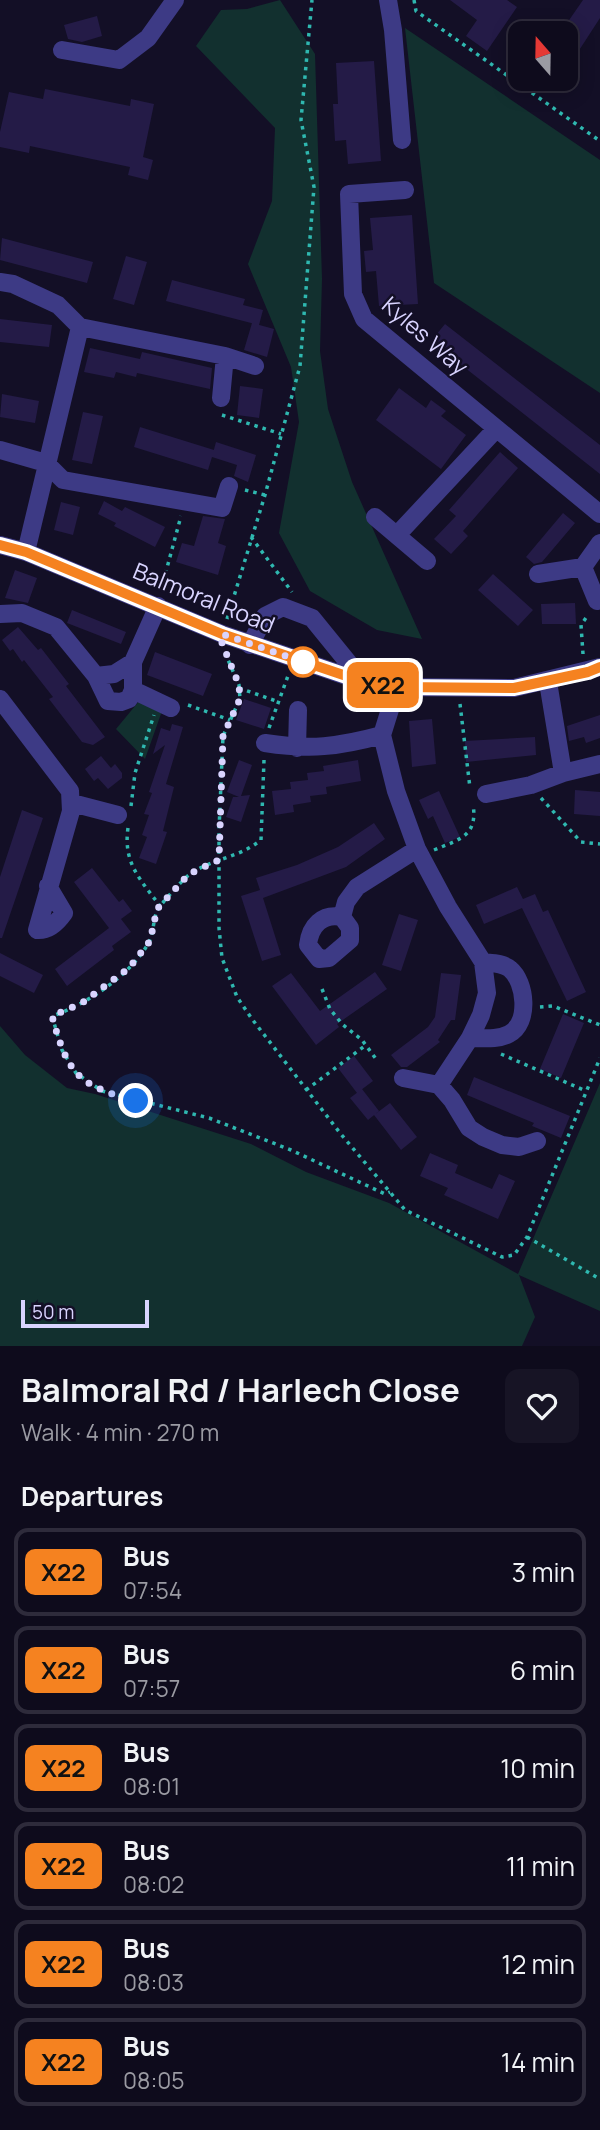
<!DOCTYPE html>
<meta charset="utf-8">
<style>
body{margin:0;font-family:Manrope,sans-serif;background:#171425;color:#f1f3f6;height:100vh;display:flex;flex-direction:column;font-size:26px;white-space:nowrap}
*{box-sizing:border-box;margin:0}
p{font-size:23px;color:#9b9ba3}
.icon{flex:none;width:38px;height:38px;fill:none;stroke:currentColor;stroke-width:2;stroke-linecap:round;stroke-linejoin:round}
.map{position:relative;height:1346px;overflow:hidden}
.panel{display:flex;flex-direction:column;background:#0e0b1c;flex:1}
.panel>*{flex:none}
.badge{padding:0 14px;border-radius:10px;font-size:24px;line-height:46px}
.needle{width:46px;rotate:340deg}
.tools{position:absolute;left:508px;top:21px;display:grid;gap:14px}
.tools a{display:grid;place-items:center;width:70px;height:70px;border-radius:14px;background:#0e0b1c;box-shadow:0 4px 18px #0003,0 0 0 2px #2e2b3b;font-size:35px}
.scale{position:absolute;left:21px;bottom:18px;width:128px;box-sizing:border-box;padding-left:7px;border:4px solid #d9d4ff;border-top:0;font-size:19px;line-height:24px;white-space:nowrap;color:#d9d4ff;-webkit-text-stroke:5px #130f26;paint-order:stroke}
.you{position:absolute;width:35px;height:35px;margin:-18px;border:5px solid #fff;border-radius:50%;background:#1a73e8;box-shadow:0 0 0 10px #1a73e833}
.map>.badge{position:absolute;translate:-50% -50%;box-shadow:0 0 0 4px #fff}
h2{padding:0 21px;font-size:26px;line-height:63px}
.round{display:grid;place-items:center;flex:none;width:74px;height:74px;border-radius:14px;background:#171425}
.head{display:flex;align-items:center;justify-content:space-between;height:119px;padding:0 21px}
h1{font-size:33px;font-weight:700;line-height:52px}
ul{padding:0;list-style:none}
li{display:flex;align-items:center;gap:21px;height:88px;margin:0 14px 10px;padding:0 7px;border:4px solid #2e2b3b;border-radius:14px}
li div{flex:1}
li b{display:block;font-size:26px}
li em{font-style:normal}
li .badge{min-width:77px;font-weight:700;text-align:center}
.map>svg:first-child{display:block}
.green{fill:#12302f}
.building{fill:#241b47}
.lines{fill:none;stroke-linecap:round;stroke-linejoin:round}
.path{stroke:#2fb8b0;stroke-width:3.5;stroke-dasharray:3.5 5;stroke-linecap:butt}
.minor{stroke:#3d3a85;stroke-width:18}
.line-casing{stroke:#fff;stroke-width:16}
.line{stroke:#f58220;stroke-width:10}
.walk{stroke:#d9d4ff;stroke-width:7;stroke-dasharray:0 12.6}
.stop-dot{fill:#fff;stroke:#f58220;stroke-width:3.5}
.labels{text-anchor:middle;stroke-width:5;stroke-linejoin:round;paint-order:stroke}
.street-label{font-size:23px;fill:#d9d4ff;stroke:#130f26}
</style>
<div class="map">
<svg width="600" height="1346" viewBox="0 0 600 1346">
<rect width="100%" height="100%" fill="#130f26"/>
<!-- green -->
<path class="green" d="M280,0L315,54L322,279L320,351L328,409L352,482L422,639L377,630L310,591L279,533L299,422L291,367L248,264L272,201L275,128L196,46L221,10L247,9Z
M405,28L600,160V393L434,283Z
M140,700L162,711L145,759L116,729Z
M0,1026L25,1055L67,1088L95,1094L251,1144L306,1172L389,1203L518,1274L600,1083V1311L519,1275L535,1317L522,1346H0Z"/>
<!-- building -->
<path class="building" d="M450,0H507L517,7L487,51L466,36L477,20Z
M583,0H600V18L565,72V26Z
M97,16L102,36L82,42L68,39L64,25Z
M374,61L381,161L348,164L346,140L335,141L333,104H338L336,63Z
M45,89L130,106L131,99L154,104L143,157L153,160L148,180L128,175L130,167L30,146L29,153L0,147V132L9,92L43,99Z
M412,215L418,304L379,306L376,271L366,272L364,251L373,250L370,218Z
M2,238L93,262L87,283L0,260Z
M126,256L147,262L134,305L113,299Z
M172,280L245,299L243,305L263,310L259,325L166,301Z
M0,319L52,325L49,347L0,342Z
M252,323L274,329L267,357L244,350Z
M445,324L600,445V474L431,341Z
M90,348L140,359L142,352L212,368L210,389L137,373L136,377L116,372L114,378L84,372Z
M240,386L263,389L259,418L237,415Z
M399,388L426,408L431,400L446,411L441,416L466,435L441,469L376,420Z
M2,394L39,401L35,423L0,417Z
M83,412L103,416L92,464L72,460Z
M140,427L214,450L213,453L216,442L256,455L248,482L234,476L237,465L212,457L208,470L134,447Z
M500,452L518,468L463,531L468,536L451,554L434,539L456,516L449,510Z
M104,501L122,511L125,507L165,527L155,547L114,526L116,523L98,514Z
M61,502L80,507L73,535L54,530Z
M563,513L575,523L542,562L534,564L526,557Z
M203,516L225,519L218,543L226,546L218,575L176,562L182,543L194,546Z
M15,570L37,578L28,603L5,598Z
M493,574L533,610L518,626L478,590Z
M575,603L576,624H542L541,604Z
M72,610L126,632L121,644L67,623Z
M18,627L38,650L41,648L69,684L66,686L105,737L93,745L82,742L49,699L53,697L24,660L22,662L13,649L10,651L2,640Z
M155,652L212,674L203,696L147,675Z
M244,699L271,708L264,729L236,720Z
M600,715V738L586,743L584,737L569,741L567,726Z
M432,719L436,764L412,767L409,721Z
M172,724L183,727L166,784L174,787L163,831L167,832L156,864L139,858L147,837L142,835L149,815L144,814L152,793L149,792L165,745L153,754L161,728L170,731Z
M535,737L536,755L466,762L465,741Z
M101,756L111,768L115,764L122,773V778L108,789L98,778L94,781L85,769Z
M239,760L252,765L241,796L250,795L241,822L226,817L233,797H239L227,792Z
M358,760L361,781L326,787L327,794L310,796L311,802L293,805L294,812L275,815L272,791L291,789L290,782L308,780L307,773L324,771L323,766Z
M575,790L600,792V816L574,814Z
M439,791L460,837L445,843L433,816L428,819L419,800Z
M22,810L43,818L2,938H0V877Z
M374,823L385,839L346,867L263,898L281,955L262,961L241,896L260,890L256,878L297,865L338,847Z
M92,868L119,902L123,899L132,911L121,919L131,932L112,946L114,950L67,986L55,969L109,928L74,882Z
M517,887L523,899L535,894L543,912L548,910L586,992L567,1001L522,908L484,924L476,905Z
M399,914L418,920L401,971L382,965Z
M0,953L43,975L34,993L0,976Z
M375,972L387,989L337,1024L339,1027L316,1045L272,986L291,973L320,1011Z
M441,973L461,975L455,1020H451L438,1040L440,1042L407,1067H401L391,1055L428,1027L435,1017Z
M563,1014L584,1023L561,1078L540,1069Z
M354,1056L373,1081L357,1093L338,1068Z
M474,1077L570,1116L561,1138L532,1126L534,1123L467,1095Z
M362,1089L379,1111L368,1120L350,1098Z
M390,1103L417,1137L401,1150L374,1115Z
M430,1153L458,1165L455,1173L492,1189L499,1174L515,1181L498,1219L444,1195L448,1188L420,1176Z"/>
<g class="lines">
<!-- path -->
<path class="path" d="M414,0L416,11L600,141
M222,415L281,434
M245,490L265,495
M251,537L292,592
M161,590L181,516
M227,619L265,495L300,366L314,187L301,120L312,0
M225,653L239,685L240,699L223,736L219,830V928L222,958L237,997L252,1019L340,1133L405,1210L502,1257L514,1255L527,1237L600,1058
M583,654L581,625L588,615
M239,688L279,702
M460,704L470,788
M188,705L230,720
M269,728L289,673
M264,760L261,840C237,859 212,858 189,875C184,878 159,906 157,911C153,920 154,932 149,942C132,974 86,1005 52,1016L62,1050L76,1073L102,1091L209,1118L291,1150L385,1194L390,1192
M541,798L581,842L600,844
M131,806L135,773L154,715
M128,828C123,863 140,879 160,906
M434,850C460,839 478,836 473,804
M322,989L330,1009L342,1024L362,1040L376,1059
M540,1007L553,1006L600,1025
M501,1054L586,1091
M306,1090L366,1045
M527,1237L600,1279"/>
<!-- minor -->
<path class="minor" d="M388,0L393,30L402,140
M62,50L119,60L148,38L175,0
M405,190L349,194L353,294L364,319L600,514
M0,282L13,284L58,305L80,327L26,552
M80,327L225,356L255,366
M221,398L225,356
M0,450L46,463L63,480L222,508L229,486
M375,517L427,561
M397,535L496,429
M0,545L26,552L222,634L364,682L397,687L514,688L600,667
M538,574L583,567
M597,601L583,567L600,543
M0,614L22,613L56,627L96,676
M250,645L265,616L283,607L312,618L364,682
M133,662V690L129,699L121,702L108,701L96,676L114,674Z
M133,662L158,606
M548,682L563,773
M397,687L382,735L396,791L417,849L448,907L483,962L487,993L481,1015L470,1038L439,1085
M133,690L171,708
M0,699L70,791L71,811L37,930C49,931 57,923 64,913L48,886
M265,743C310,750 338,747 382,735
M297,748L298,710
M486,794L531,785L563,773L600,764
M72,803L118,815
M342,917C322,913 310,926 308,945L319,959L329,958L350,940V928L342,917L346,902L357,887L417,849
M470,1038C484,1038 497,1040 509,1034C530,1023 526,982 510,969C503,963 492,963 483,962
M403,1078L439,1085L452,1100L469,1128L483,1137L502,1145L519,1147L537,1141"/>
</g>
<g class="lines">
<!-- line casing -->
<g class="line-casing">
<path id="line" d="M0,545L26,552L222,634L364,682L397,687L514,688L588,672L600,667"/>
</g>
<!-- line -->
<use href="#line" class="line"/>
<!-- walk -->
<path class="walk" d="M136,1101C77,1085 68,1074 52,1016L82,1003L129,968L150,941L157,909L189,874L219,860L223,736L240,699L239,685L222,643V634L303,662"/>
</g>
<!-- markers -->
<circle class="stop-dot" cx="303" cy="662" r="14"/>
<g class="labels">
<!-- street labels -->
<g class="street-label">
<text transform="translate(425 336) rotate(41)" y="8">Kyles Way</text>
<text transform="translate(204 598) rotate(22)" y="8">Balmoral Road</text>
</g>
</g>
</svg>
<div class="tools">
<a><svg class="needle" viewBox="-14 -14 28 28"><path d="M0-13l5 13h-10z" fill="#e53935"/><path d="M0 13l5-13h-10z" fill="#9b9ba3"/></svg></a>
</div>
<div class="scale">50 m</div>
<div class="you" style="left:136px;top:1101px"></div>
<b class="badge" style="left:383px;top:685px;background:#f58220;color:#111">X22</b>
</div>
<section class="panel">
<div class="head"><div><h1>Balmoral Rd / Harlech Close</h1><p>Walk · 4 min · 270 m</p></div><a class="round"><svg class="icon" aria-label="heart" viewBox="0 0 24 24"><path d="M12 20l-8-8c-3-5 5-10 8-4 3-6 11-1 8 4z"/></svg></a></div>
<h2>Departures</h2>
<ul>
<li><span class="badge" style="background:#f58220;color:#111">X22</span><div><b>Bus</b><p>07:54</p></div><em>3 min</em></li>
<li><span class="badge" style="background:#f58220;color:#111">X22</span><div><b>Bus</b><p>07:57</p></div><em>6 min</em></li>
<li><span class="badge" style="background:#f58220;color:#111">X22</span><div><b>Bus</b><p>08:01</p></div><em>10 min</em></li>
<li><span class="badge" style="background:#f58220;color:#111">X22</span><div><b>Bus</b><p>08:02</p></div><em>11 min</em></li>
<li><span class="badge" style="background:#f58220;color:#111">X22</span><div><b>Bus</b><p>08:03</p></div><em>12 min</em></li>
<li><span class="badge" style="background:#f58220;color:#111">X22</span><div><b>Bus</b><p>08:05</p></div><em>14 min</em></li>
</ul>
</section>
